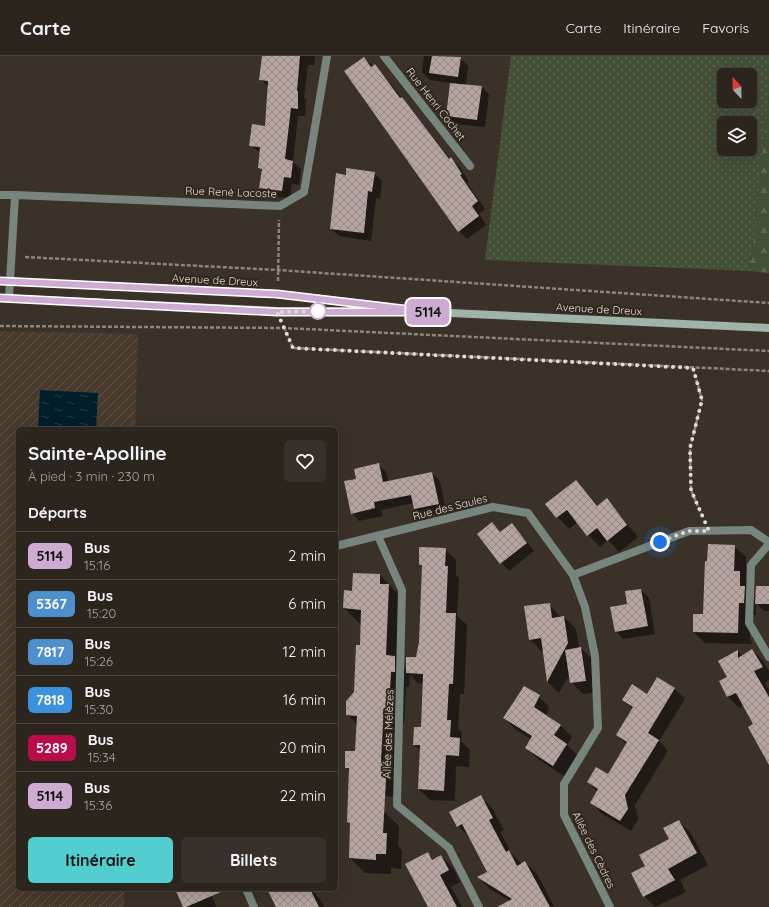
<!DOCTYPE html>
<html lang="fr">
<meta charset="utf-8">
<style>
body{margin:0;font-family:Quicksand,sans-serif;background:#38312b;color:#f1f3f6;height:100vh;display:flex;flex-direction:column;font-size:15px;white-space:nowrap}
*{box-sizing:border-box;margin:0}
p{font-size:13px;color:#a6a5a4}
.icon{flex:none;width:22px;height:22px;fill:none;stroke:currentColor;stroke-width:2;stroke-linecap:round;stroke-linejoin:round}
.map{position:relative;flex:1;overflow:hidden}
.panel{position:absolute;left:16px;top:371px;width:322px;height:464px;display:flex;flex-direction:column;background:#2c251e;border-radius:6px;box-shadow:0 4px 16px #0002,0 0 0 1px #48423c}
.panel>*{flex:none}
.badge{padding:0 8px;border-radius:6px;font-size:14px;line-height:26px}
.needle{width:26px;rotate:338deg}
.fabs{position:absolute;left:717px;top:12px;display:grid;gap:8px}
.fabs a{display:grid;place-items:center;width:40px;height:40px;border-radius:6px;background:#2c251e;box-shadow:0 4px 16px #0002,0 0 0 1px #48423c;font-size:20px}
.you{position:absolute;width:20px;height:20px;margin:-10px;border:3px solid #fff;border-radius:50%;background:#1a73e8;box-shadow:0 0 0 6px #1a73e833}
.map>.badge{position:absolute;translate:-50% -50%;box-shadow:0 0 0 2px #fff}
h2{padding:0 12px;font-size:15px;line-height:36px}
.round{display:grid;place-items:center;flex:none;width:42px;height:42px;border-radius:6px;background:#38312b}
.head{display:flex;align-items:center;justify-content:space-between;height:68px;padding:0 12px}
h1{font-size:19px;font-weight:700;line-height:30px}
.button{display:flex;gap:8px;margin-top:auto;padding:8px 12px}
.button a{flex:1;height:46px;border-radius:6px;background:#52cdd0;color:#111;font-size:16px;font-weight:700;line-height:46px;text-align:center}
.button a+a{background:#38312b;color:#f1f3f6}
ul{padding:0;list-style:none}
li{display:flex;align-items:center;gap:12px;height:48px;padding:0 12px;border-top:1px solid #48423c}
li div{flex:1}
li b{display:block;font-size:15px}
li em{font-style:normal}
li .badge{min-width:44px;font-weight:700;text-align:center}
header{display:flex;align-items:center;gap:24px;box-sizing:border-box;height:56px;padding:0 20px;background:#2c251e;border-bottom:1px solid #48423c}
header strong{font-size:19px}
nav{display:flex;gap:22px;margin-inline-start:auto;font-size:14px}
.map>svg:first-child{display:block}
.industrial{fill:url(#industrial-furrows)}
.grass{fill:url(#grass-dots);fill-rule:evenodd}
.forest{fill:url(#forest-firs)}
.water{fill:url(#water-ripples)}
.shadow{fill:#0007}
.building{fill:url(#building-cross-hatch)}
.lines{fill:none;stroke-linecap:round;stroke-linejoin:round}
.path{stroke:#8d867e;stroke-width:2.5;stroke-dasharray:4 2;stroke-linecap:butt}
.minor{stroke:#78857e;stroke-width:8}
.secondary{stroke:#9fb3a8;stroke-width:8}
.line-casing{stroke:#fff;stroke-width:9}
.line{stroke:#ceacd2;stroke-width:6}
.walk{stroke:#e1dbd5;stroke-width:4;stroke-dasharray:0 7.2}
.stop-dot{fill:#fff;stroke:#ceacd2;stroke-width:2}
.labels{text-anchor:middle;stroke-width:4;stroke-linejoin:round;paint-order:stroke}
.street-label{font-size:11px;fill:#e1dbd5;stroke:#30271e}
</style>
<header>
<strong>Carte</strong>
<nav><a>Carte</a><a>Itinéraire</a><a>Favoris</a></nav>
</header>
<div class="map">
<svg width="769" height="851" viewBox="0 0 769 851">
<defs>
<pattern id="industrial-furrows" width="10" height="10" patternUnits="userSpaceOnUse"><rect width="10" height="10" fill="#483a2c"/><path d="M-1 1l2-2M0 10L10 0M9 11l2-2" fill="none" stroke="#62564a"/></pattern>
<pattern id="grass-dots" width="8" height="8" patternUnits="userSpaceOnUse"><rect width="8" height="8" fill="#444f38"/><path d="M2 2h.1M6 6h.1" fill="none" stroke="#5f6854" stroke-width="1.8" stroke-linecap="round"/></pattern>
<pattern id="forest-firs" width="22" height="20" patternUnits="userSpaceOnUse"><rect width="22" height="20" fill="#444f38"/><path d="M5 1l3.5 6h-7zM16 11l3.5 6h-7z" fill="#5f6854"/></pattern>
<pattern id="water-ripples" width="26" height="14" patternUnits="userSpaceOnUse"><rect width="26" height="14" fill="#011f2a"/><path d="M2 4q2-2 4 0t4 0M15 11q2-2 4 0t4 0" fill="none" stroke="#263f48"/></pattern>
<pattern id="building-cross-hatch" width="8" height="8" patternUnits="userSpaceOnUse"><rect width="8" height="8" fill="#b4a39f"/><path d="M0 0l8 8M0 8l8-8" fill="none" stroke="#988b87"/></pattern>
</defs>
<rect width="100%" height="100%" fill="#3a3128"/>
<!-- industrial -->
<path class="industrial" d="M0,275L138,278L135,373H18V833H124V851H0Z"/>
<!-- grass -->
<path class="grass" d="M511,0H769V39L750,215L485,204ZM724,19H750V45H724ZM724,67H750V93H724Z"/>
<!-- forest -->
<path class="forest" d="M769,39V217L750,215Z"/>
<!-- water -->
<path class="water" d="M40,334L98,337L96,373H38Z"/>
<!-- shadow -->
<path class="shadow" d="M272,0H315L314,9H308L304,42L306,44L305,60H298L293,106L301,113L299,129L292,128L290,142L268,140L260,132L262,115L259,112L261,97L250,89L266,71L268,31L261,23Z
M424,0L460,2L468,10L466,30L482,31L489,39L485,71L455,68L447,60L451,27L430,24L422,16Z
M364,2L382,17L450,103L459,110L469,126L467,127L485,153L479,158L486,169L467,183L459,175L415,112Z
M374,117L382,125L380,143L376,142L371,185L339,180L331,173L346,120Z
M378,408L386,416L389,426L432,417L440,425L446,456L423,461L415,453L414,447L381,454L383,460L359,465L352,457L357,423Z
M576,425L598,450L607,444L638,481L619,496L608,484L600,491L577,467L569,473L546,448Z
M492,467L501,477L512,468L534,495L509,515L478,478Z
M734,490L746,501V521L752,527L751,538L756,543L769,531V555H764L756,547V559H750V583L753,588L705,587L694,576L704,559Z
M445,493L456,504V519L459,522L457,560L467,569L464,638H460L458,673L462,676L461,685L470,694L469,711L456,710L455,745L430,744L419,733L420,694L414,688L422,672L423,628L418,627L410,619L409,631H406L404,667L398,666L401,742L365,737L346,711L356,696L357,668L347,658L355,637L361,590L362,567H359L344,552L353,536L380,519L403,544L401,607L407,613L419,603L423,511L420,508Z
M641,534L649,542L655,578L623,583L616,575L628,549Z
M549,548L561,562L564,561L576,573L579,593L581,592L593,604L597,636L583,638L571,626L570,618L559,637L548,626L544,595H541L530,583Z
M752,594L763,605L769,615V624L765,627L769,634V707L754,668L744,649L739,652L728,641L720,626L728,621L738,595L743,600Z
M657,622L675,633L685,643L659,685L668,695L635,749L638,763L631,775L601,757L591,746L598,736L588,726L608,719L626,688L617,679L633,653L623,644L647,639Z
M537,639L549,651L546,661L560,669L572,681L567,689L578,700L565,721L538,703L526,691L531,683L516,674L504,662Z
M480,740L492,752L504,774L500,776L512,798L522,808L525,806L537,818L554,851H499L510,845L490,833L478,821L488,816L470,782L458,770Z
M383,755L399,770L398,790L402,794L401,813L391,812V818L365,817L350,802L351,769L348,766Z
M679,765L690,776L708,809L680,824L686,836L655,851L644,840L646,810L670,784Z
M428,797L434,804L441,800L453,812L460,826L451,831L462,851H429Z
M176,833H222L212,840L216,851H185Z
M272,833H310L320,843L324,851H277Z"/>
<!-- building -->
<path class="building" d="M262,0H300L297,35H298V53L291,52L285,103L293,105L291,122L284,121L282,135L259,132L262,113L258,112L260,91L249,90L252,68L265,70L268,25L259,24Z
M432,0L461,1L458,21L429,17Z
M364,1L371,11L375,8L400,42L402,41L449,103L451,101L462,118L460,119L478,145L472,150L479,160L458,176L344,15Z
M450,27L482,30L477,64L446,60Z
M346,112L375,116L372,136L368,135L364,177L330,173L336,117L346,119Z
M379,407L383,426L432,416L439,448L414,453L411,439L374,446L375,452L351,458L344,425L356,423L354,413Z
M576,424L597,450L607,442L627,469L607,485L597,472L587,480L567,454L556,462L545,448Z
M492,466L500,476L512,467L527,487L500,508L477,478Z
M708,488L735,489L734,515H740V530H745L744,547H739L738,577L693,576V558H703L705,505H707Z
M419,491L446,492L445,510H448L446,557H456L453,628H449L447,664H451L450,681L460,682L459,700L446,699L444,735L418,733L420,689H413L414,671H421L423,618L406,617V601H416L419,586L422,509H419Z
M353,517L380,518V528H389L386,599L395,600V616H391L389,652H384L381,705L387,706L383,777H387L386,798H376V804L349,802L350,767L347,766L349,712H345V695H355L357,660L346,659V645L354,636L356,589H360L361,554L343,552L344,534L352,535Z
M756,530H769V548H755Z
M641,533L648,570L615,576L610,551L627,548L625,535Z
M550,547L552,562L564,560L568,587L547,626L541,582L529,584L524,550Z
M581,591L586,625L570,627L565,594Z
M752,593L763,611L754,615L769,641V709L748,671L753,668L736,637L727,641L719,625L727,621L718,605L738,594V602Z
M657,621L675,632L648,677L659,684L625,739L628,753L620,765L590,747L598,733L587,726L596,711L608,718L627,686L616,679L633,651L622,644L632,628L647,638Z
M524,630L540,639L534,651L561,669L554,679L567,688L553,710L525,692L532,680L503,662Z
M481,739L493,762L489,764L506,796L509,794L517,810L525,805L550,851H497L512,843L477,821L487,816L462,768L457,771L449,756Z
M679,764L697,797L668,813L675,824L643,841L631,817L645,810L639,799L669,783L663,772Z
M428,796L432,804L441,799L449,814L440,819L457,851H428L405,808Z
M175,833H228L186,851H183Z
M267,833H310L319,851H276Z"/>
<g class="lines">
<!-- path -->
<path class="path" d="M25,201L278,214L769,247
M278,225L279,164
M0,270L284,272L769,295
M284,271L293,292L769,315
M693,312L702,344L690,392L691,434L703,462"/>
<!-- minor -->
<path class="minor" d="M384,0L470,110
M0,139H15L9,242
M15,139L280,150L304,136L327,0
M378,480L402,534L397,749L449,792L479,851
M769,488L751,509L749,567L769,601
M336,490L493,451L528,457L573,519L689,475L751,474L769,486
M573,519L585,551L595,600L598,672L564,728V759L610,851
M246,833L254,851"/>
<!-- secondary -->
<path class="secondary" d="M0,225L277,238L390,251
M0,242L277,255L429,256L769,272"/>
</g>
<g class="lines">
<!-- line casing -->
<g class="line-casing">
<path id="line" d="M0,225L277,238L429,256H277L0,242"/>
</g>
<!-- line -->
<use href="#line" class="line"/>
<!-- walk -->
<path class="walk" d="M318,255L277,256L293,292L693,312L702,344L690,392L691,434L709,475H688L660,486"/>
</g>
<!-- markers -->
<circle class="stop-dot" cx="318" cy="255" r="8"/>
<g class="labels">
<!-- street labels -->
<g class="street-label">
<text transform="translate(436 48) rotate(52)" y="4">Rue Henri Cochet</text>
<text transform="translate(231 136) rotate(2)" y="4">Rue René Lacoste</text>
<text transform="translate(215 224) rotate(3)" y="4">Avenue de Dreux</text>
<text transform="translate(599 253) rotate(3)" y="4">Avenue de Dreux</text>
<text transform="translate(450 451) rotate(-14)" y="4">Rue des Saules</text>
<text transform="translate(388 678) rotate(-88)" y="4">Allée des Mélèzes</text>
<text transform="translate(594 794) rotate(64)" y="4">Allée des Cèdres</text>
</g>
</g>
</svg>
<div class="fabs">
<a><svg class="needle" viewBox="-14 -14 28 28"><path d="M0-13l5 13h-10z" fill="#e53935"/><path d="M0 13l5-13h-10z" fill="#a6a5a4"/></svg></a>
<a><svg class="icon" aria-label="layers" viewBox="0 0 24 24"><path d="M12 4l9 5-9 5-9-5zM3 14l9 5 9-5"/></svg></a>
</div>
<div class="you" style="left:660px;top:486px"></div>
<b class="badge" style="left:428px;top:256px;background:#ceacd2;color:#111">5114</b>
<section class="panel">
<div class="head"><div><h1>Sainte-Apolline</h1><p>À pied · 3 min · 230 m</p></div><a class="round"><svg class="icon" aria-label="heart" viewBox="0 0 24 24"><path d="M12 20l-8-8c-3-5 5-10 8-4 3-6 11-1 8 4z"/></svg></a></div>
<h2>Départs</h2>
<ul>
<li><span class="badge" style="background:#ceacd2;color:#111">5114</span><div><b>Bus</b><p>15:16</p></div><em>2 min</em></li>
<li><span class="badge" style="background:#4d90cd;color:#fff">5367</span><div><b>Bus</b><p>15:20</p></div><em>6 min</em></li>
<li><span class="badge" style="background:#4d90cd;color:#fff">7817</span><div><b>Bus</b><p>15:26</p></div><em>12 min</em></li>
<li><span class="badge" style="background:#3c91dc;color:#fff">7818</span><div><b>Bus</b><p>15:30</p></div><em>16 min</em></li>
<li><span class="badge" style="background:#b80c4b;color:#fff">5289</span><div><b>Bus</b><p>15:34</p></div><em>20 min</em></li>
<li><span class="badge" style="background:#ceacd2;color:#111">5114</span><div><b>Bus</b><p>15:36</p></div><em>22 min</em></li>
</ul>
<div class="button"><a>Itinéraire</a><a>Billets</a></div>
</section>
</div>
